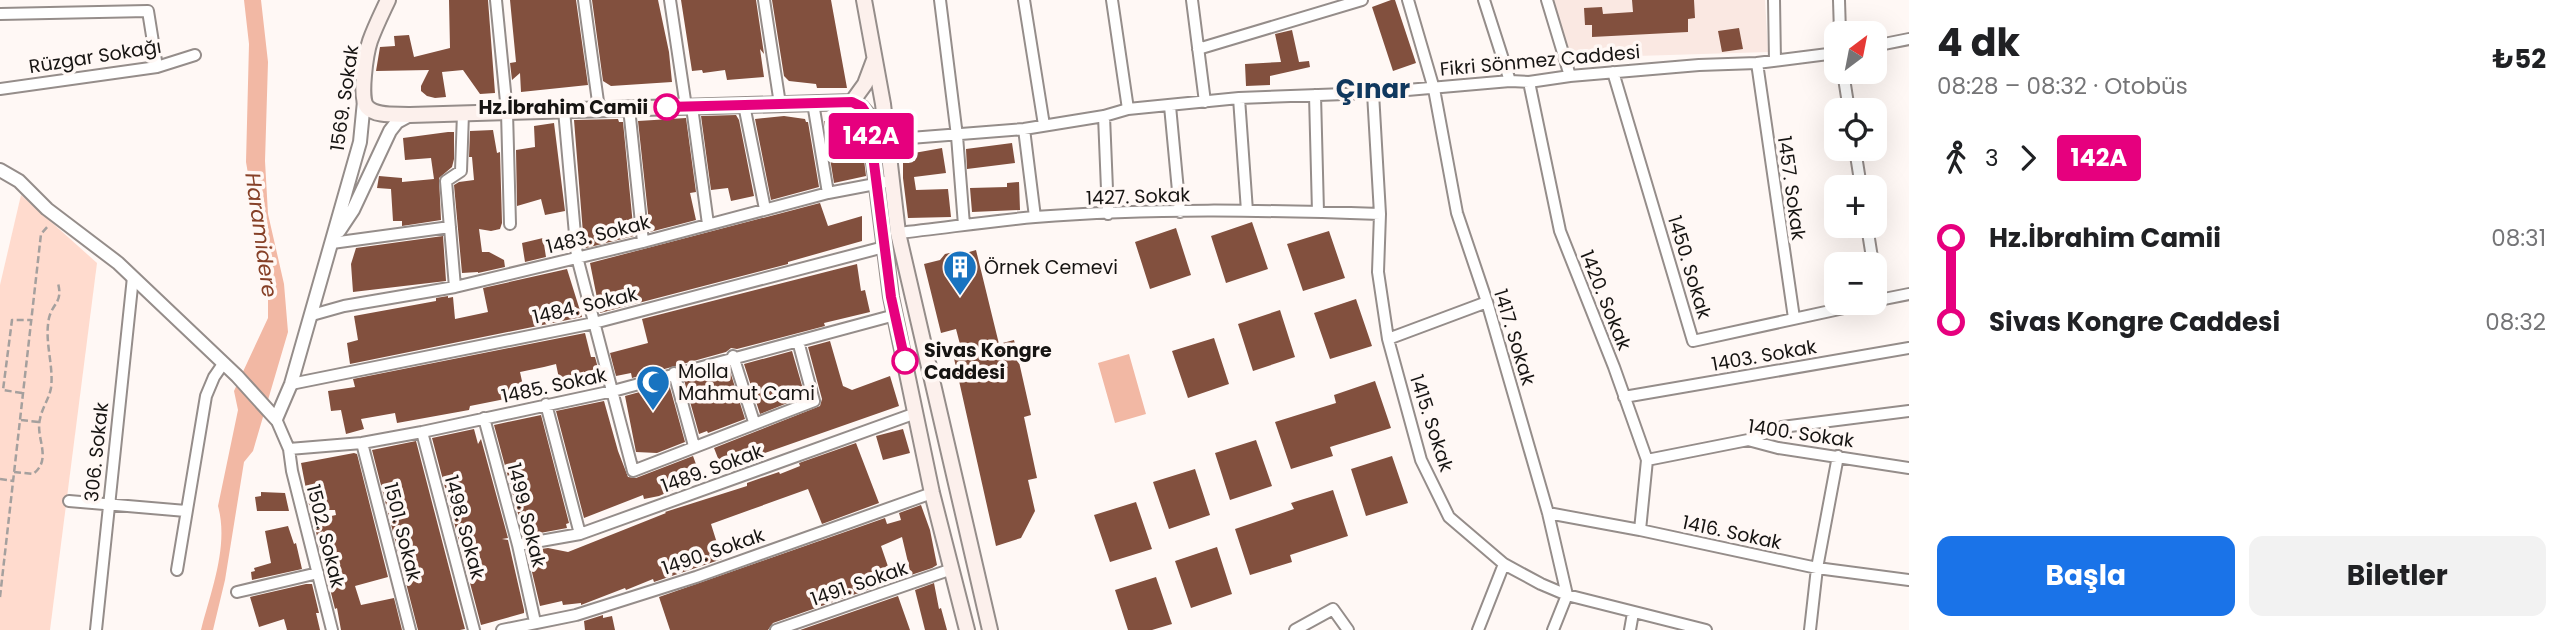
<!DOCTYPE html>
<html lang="tr">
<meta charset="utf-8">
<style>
body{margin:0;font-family:Poppins,sans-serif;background:#f2f2f2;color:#202124;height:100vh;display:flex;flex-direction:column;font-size:26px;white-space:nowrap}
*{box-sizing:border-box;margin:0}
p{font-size:23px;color:#757577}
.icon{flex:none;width:38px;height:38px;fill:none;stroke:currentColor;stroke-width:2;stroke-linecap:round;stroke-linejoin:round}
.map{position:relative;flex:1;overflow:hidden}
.panel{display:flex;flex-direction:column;background:#fff;width:665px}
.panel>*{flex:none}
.badge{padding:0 14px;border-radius:5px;font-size:24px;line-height:46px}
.needle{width:46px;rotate:32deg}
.tools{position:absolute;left:1824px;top:21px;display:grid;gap:14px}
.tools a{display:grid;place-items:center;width:63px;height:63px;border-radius:14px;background:#fff;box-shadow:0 7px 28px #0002;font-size:35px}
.map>.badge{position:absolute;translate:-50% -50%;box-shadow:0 0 0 4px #fff}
.legs{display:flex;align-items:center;gap:10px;height:77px;padding:0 28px;font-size:23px}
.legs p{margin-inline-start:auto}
.headline{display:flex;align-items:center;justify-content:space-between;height:119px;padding:0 28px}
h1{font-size:38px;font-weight:700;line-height:52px}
.primary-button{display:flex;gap:14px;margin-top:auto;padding:14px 28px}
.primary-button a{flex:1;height:80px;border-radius:14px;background:#1a73e8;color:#fff;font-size:28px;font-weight:700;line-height:80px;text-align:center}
.primary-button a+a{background:#f2f2f2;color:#202124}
ul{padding:0 28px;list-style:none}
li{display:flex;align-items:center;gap:24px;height:84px;font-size:26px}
li i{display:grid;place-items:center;width:10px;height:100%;margin:0 9px;background:currentColor}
li i::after{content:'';width:18px;height:18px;margin:-9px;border:5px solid;border-radius:50%;background:#fff}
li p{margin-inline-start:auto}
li:first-child i{background:linear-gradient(#0000 50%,currentColor 0)}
li:last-child i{background:linear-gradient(currentColor 50%,#0000 0)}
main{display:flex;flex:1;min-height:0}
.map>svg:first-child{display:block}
.built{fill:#fae8e2}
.green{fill:#ffdbce}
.water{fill:#f2b8a4}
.building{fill:#82503e}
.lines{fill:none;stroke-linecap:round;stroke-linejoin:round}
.minor-casing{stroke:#958d8a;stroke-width:14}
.tertiary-casing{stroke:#958d8a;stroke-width:16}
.secondary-casing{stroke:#958d8a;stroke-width:18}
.path{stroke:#a5a09e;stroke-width:2.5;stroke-dasharray:7 3.5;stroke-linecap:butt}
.minor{stroke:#fff;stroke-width:10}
.tertiary{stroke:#fff;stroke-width:12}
.secondary{stroke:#fcf0ec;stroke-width:14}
.line-1-casing{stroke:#fff;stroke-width:16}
.line-1{stroke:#e6007e;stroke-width:10}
.stop-1-dot{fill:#fff;stroke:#e6007e;stroke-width:3.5}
.labels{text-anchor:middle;stroke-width:7;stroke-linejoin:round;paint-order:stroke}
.street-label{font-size:19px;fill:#161412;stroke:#fff8f5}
.stop-label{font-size:19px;font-weight:bold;fill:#161412;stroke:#fff8f5;text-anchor:end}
.poi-label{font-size:19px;fill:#161412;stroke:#fff8f5;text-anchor:start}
.water-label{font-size:21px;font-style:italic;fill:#864027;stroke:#fff8f5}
.district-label{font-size:26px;font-weight:bold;fill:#10385e;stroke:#fff8f5}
</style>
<main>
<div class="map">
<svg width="1909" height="630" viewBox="0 0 1909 630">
<rect width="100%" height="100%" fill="#fff8f5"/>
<!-- built -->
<path class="built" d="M1553,0H1765L1768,52L1571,58Z"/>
<!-- green -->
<path class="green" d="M21,195L97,263L50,630H0V285Z"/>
<!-- water -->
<path class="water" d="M244,0H261L268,62L265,161L268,214L284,284L288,332L253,451L244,462L225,580L213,630H201C211,591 229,546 218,506L238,410L234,391L268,318V291L246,162L249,44Z
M1129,354L1146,414L1115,423L1098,363Z"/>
<!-- building -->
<path class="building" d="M449,0H488L495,93L480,94L463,70L442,72L446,97L435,98L427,96L421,91V86L429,70L376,71L380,47L395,46L394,36L409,35L414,57L450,48Z
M510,0H576L588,85L521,92L520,73L512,80L510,63L516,62Z
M592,0H658L669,52L672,82L611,86L603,81Z
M681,0H756L764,54L760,49L764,77L727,80L725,70L703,73L702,70L692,71Z
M772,0H831L847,88H817L816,84L789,81L784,76Z
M1391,0H1395L1416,63L1393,71L1372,7Z
M1632,0H1694L1695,18L1688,19V32L1592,37V25H1585L1584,8L1602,7L1603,14L1633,12Z
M1739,28L1743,49L1722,52L1718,31Z
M1292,30L1299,62L1309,61L1310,67L1270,76V85L1246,86L1245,64L1281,62L1275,34Z
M736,115L739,120L754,196L731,201L728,188L711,190L701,116Z
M784,116L805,119L806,122H808L819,187L771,200L755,119Z
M686,118L696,192L690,193L696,220L650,232L638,121Z
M618,119L619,122H623L634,236L586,248L584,246L574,120Z
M859,119L866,176L834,183L824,121Z
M554,123L565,211L545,215L541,199L517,206L516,150L535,147L534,126Z
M493,130L497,153L500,152L502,223L500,229L491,231L479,229L482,252H489L504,260L505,267L478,273V272L462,273L454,185L459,182L474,180L472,157H469L470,131Z
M448,132H454V159L452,167L439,178L441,220L402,226V221H393L391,189L377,188L379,176L402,178V182L434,179L431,158L405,160L403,138Z
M1012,143L1015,163L967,169L966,149Z
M942,148L946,173L914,177L916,190L948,189L951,217L908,218L903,178V155Z
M1019,182L1020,210L972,212L970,188L1007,187V183Z
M820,203L828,226L862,216V241L788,262V264L600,313L590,263Z
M1252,222L1268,269L1226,283L1211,236Z
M1176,228L1191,275L1150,289L1135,242Z
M1329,231L1345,278L1303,291L1287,244Z
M443,236L446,281L353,292L351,264L356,248Z
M543,238L546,257L525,262L522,243Z
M976,250L999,344L1014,340L1031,415L1024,417L1037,478L1028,480L1035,511L1021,538L996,546L953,354L962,352L956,329L941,333L924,264L940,260L945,254L954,252L959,255Z
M857,264L861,291L865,290L870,312L824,323L825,326L737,349L731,348L726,352L632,378L631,373L616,376L610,353L648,343L642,319Z
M567,269L582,317L350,364L347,343L358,340L354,316L436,301V298L448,296V298L453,297L455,319L488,312L483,288Z
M1356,299L1372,346L1330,359L1314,313Z
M1280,310L1295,357L1253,371L1238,324Z
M585,333L591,357H595L601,379L561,388L556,364L544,367L520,372L525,395L470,406L469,410L397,423L395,413L361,419L364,429L346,434L341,410L331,411L328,391L355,387L353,379Z
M1214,338L1229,384L1188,398L1172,351Z
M830,341L843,386L852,390L890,376L899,406L739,462L738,460L721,466L714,448L820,406L822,399L808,347Z
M792,351L805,396L760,414L744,364Z
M729,368L745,419L708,433L707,431L699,434L684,380Z
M1375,381L1391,428L1330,447L1333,456L1291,469L1275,422L1336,403L1334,395Z
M669,384L685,442L657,453L636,452L625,396Z
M604,401L618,451L628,477L636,478L693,456L701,478L659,496L644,499L643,495L584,518L556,411Z
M541,415L569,523L566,524L567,528L524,536L494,425Z
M474,429L478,444L481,439L508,538L502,539L508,540L524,610V613L481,625L432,438Z
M903,429L910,453L883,460L876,436Z
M1256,440L1272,486L1230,500L1215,453Z
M416,441L465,629L460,630H418L372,450Z
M856,443L879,503L822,524L808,489L711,524L722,559L654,582L653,579L626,590L625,588L581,605V603L563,605L562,601L540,606L527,551L548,548L568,552L666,513L665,512L747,486V483L761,478L779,472L780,474L800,466L799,463Z
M354,453L357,454L388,577L355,586L361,605L394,598L402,630H341L337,608L335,609L313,520L336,515L335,510H310L301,463Z
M1392,456L1408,503L1366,516L1351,469Z
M1195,469L1210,515L1169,529L1153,482Z
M1333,490L1348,536L1290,555L1292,562L1250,575L1235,529L1294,509L1291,503Z
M261,492L285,493L289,511H257L255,497L261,496Z
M1136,502L1152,549L1110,562L1094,515Z
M921,505L930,530L937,565L932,568L911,575L902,537L881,546L893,581L773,623L768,630H670L659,597L885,518L887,524L901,520L899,513Z
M288,526L294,544L296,543L302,569L252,580L251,572L255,571L254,568L271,563L265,531Z
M1217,547L1232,594L1191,608L1175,561Z
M1156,577L1172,624L1152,630H1128L1115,590Z
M934,583L939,609L941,608L947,630H925L915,590Z
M306,584H312L319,613H316L320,630H287L284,619L259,627L250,597Z
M898,596L910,630H800Z
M603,615V618L612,616L615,630H585L584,621Z"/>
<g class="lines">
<!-- minor casing -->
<g class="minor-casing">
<path id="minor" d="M496,0L507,112L510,224
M584,0L599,109
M670,0L686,107
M764,0L780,104
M940,0L957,136L964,225
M1024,0L1044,125
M1112,0L1128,109
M1192,0L1205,102
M1408,0L1434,89L1457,213L1487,302L1513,392L1548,513L1567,595L1553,630
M1484,0L1510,81
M1547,0L1570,76
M1774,0L1775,61
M1839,0L1840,33
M0,14L148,11L157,67
M1874,46L1909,39
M1198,49L1362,0
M1757,63L1794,318
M1613,72L1693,341L1867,303
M1843,72L1849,110
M1529,82L1560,231L1614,367L1647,460L1640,530
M0,89L157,67L195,55
M1373,93L1380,214L1378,272L1388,339L1421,460L1449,517L1504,564L1541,584L1567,595L1706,630
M1315,95L1318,212
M1239,98L1247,211
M813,103L828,193
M744,105L765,209
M1170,106L1180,212
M692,107L708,224
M629,108L643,242
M564,110L577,257L633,471L814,401L798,341
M1104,116L1108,214
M1024,129L1035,217
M872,141L1024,129L1104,116L1128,109L1239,98L1373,93L1510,81L1529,82L1570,76L1699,65L1757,63L1836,53
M1855,149L1861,187
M1867,226L1873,264
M898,233C944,228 990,221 1035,217C1150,208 1266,210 1380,214
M332,243L450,227
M1874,272L1879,300
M455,287L446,181L461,171L463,113
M1874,301L1909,294
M312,315L344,306L455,287L643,242L828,193L891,181
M1388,339L1487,302
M733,356L754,422
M674,373L694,446
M291,384L594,323L884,247
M1624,397L1909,348
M546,404L580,534
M484,418L518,545L535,622
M276,419L289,449L362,443L422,432L613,391L895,315
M422,432L474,630
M1748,440L1782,427L1909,411
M362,443L410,630
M289,449L292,471L332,630
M1647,460L1748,440L1778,448L1909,468
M69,501L186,511
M1548,513L1640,530L1817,568L1909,580
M518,545L580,534L916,413
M177,570L206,396L214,377L223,364
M237,592L318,573
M96,630L133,277
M502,630L576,615L696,577L932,493
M776,630L952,569
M1295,630L1333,609L1348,630
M1478,630L1504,564
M1630,630L1633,613
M1810,630L1817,568L1838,456"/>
</g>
<!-- tertiary casing -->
<g class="tertiary-casing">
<path id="tertiary" d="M0,170L19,181L47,209L118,263L237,376L276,419L291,384L360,142L364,101
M339,231L353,210L390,131L397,122L410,115"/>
</g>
<!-- secondary casing -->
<g class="secondary-casing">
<path id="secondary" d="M388,0C382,13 375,27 370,41C366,53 359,98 367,107C376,117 397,114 410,115L852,102
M864,0L883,104L898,233L990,630
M852,102L862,108L868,115L891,297L932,493L967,630
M852,102L865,84L874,60"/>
</g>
<!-- path -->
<path class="path" d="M22,393L3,390L12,320H31
M21,420L39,422
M14,472L33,474C53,459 35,438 40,419C42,408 49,399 51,388C54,365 44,342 49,318C53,302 63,303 58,283
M0,479L13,481
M0,597L41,234L48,226"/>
<!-- minor -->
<use href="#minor" class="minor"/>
<!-- tertiary -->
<use href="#tertiary" class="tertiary"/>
<!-- secondary -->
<use href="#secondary" class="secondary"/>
</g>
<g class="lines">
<!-- line-1 casing -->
<g class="line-1-casing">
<path id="line-1" d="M667,107L852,102L862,107L868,116L891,297L905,361"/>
</g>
<!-- line-1 -->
<use href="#line-1" class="line-1"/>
</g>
<!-- icons -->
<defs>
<g id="building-pin" transform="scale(1.75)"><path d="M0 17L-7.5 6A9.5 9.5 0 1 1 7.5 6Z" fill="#1873c0" stroke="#fff8f5"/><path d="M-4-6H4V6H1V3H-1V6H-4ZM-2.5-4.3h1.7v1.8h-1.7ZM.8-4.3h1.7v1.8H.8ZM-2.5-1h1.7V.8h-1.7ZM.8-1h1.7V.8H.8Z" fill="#fff"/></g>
<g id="mosque-pin" transform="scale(1.75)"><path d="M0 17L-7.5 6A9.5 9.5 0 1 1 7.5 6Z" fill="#1873c0" stroke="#fff8f5"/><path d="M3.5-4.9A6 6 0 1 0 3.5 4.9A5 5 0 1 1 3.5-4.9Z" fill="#fff"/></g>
</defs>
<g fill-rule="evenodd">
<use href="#building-pin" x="960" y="267"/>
<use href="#mosque-pin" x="653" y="382"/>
</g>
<!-- markers -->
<g class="stop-1-dot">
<circle cx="667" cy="107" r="12"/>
<circle cx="905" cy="361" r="12"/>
</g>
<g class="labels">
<!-- street labels -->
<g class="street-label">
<text transform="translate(95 56) rotate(-9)" y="7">Rüzgar Sokağı</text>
<text transform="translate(1540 60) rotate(-5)" y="7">Fikri Sönmez Caddesi</text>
<text transform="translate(344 98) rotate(-82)" y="7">1569. Sokak</text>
<text transform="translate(1792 188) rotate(82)" y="7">1457. Sokak</text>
<text transform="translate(1138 196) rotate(-2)" y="7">1427. Sokak</text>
<text transform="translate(598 234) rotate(-14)" y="7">1483. Sokak</text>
<text transform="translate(1690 267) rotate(73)" y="7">1450. Sokak</text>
<text transform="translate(1606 300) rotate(68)" y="7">1420. Sokak</text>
<text transform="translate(585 305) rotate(-13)" y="7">1484. Sokak</text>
<text transform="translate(1515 337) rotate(73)" y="7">1417. Sokak</text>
<text transform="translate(1764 355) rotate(-10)" y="7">1403. Sokak</text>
<text transform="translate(554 385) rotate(-12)" y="7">1485. Sokak</text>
<text transform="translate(1432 423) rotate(72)" y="7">1415. Sokak</text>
<text transform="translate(1801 433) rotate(8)" y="7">1400. Sokak</text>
<text transform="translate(96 452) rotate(-84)" y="7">306. Sokak</text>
<text transform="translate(712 468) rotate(-20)" y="7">1489. Sokak</text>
<text transform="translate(527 515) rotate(76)" y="7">1499. Sokak</text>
<text transform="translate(465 527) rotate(75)" y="7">1498. Sokak</text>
<text transform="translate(403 532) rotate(76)" y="7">1501. Sokak</text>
<text transform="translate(1732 532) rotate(12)" y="7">1416. Sokak</text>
<text transform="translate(326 536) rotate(76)" y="7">1502. Sokak</text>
<text transform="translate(713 551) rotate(-19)" y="7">1490. Sokak</text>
<text transform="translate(859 583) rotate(-19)" y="7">1491. Sokak</text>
</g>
<!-- stop labels -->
<g class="stop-label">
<text x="648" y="114">Hz.İbrahim Camii</text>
<text x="924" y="357" text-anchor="start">Sivas Kongre<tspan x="924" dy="22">Caddesi</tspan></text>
</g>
<!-- poi labels -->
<g class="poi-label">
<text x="984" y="274">Örnek Cemevi</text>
<text x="678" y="378">Molla<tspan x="678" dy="22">Mahmut Cami</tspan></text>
</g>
<!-- water labels -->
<g class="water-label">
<text transform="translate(261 235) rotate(82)" y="7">Haramidere</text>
</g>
<!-- district labels -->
<g class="district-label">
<text x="1373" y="98">Çınar</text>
</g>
</g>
</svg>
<div class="tools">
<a><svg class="needle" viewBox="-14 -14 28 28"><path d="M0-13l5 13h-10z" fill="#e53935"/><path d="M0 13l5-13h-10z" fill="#757577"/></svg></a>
<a><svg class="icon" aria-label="locate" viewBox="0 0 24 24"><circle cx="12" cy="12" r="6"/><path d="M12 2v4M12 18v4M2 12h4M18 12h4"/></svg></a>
<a>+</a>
<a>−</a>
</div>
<b class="badge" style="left:871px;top:136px;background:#e6007e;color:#fff">142A</b>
</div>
<section class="panel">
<div class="headline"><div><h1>4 dk</h1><p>08:28 – 08:32 · Otobüs</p></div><b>₺52</b></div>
<div class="legs"><svg class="icon" aria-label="walk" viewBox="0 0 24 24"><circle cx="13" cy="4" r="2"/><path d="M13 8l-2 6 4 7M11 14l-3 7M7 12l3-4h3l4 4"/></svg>3<svg class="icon" aria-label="forward" viewBox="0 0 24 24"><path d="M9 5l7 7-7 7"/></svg><b class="badge" style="background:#e6007e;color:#fff">142A</b></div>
<ul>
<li><i style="color:#e6007e"></i><b>Hz.İbrahim Camii</b><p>08:31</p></li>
<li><i style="color:#e6007e"></i><b>Sivas Kongre Caddesi</b><p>08:32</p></li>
</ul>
<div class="primary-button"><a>Başla</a><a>Biletler</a></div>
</section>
</main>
